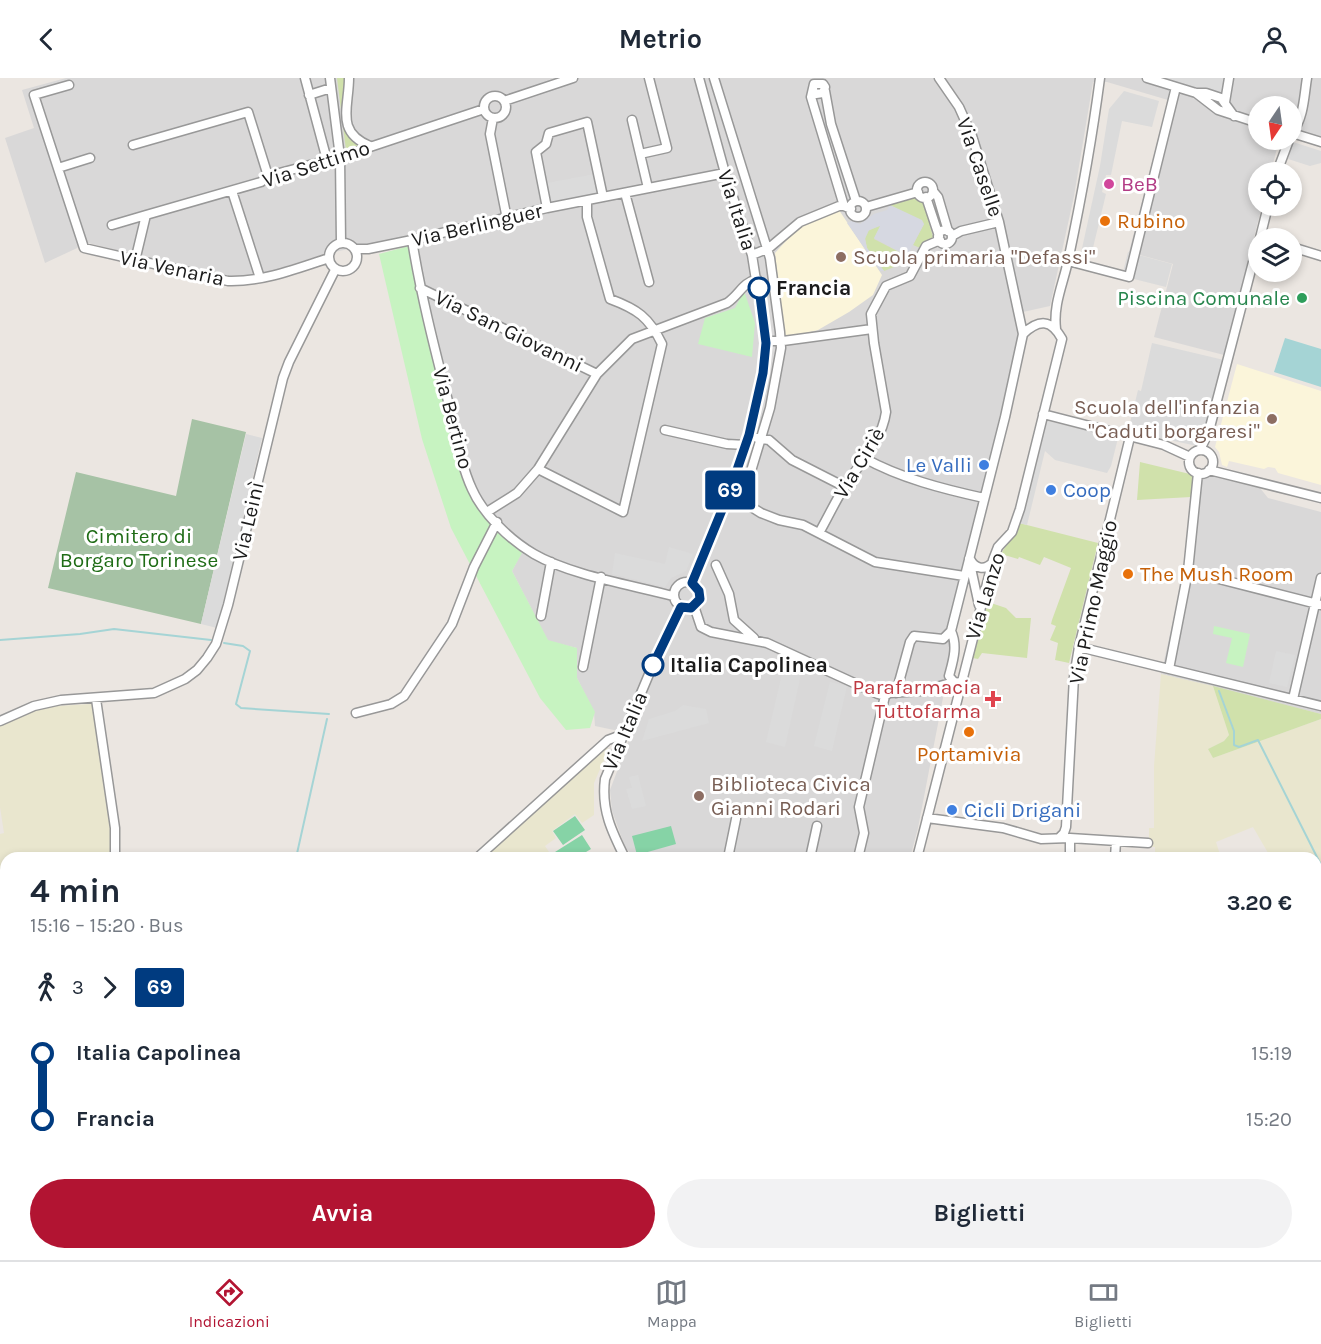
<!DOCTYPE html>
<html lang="it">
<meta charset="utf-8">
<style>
body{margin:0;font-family:Karla,sans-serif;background:#f2f2f3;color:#1f2937;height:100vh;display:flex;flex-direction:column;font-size:22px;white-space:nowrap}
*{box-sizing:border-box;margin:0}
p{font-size:20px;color:#747a83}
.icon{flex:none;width:33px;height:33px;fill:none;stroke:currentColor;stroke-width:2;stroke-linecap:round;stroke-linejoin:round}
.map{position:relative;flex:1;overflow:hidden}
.drawer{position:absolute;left:0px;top:774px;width:1322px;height:408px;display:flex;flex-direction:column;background:#fff;border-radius:18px 18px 0 0;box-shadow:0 3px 9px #0003}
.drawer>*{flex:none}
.badge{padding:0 12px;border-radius:4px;font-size:21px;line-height:39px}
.needle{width:39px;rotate:193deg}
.fabs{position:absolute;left:1248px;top:18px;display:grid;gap:12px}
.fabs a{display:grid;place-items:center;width:54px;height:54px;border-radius:50%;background:#fff;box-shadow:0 3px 9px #0003;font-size:30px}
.map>.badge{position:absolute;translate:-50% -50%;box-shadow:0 0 0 3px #fff}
.legs{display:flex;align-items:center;gap:9px;height:66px;padding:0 30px;font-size:20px}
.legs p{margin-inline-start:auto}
.head{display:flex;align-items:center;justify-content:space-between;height:102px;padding:0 30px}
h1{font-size:33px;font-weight:700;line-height:45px}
.primary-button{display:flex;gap:12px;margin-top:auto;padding:12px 30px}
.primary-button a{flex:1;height:69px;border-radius:36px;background:#b21432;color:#fff;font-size:24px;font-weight:700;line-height:69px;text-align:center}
.primary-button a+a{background:#f2f2f3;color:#1f2937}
ul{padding:0 30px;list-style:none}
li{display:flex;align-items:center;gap:21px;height:66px;font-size:22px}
li i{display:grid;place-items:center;width:9px;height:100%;margin:0 8px;background:currentColor}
li i::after{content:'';width:15px;height:15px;margin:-8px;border:4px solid;border-radius:50%;background:#fff}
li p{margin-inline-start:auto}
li:first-child i{background:linear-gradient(#0000 50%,currentColor 0)}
li:last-child i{background:linear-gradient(currentColor 50%,#0000 0)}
header{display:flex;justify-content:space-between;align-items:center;height:78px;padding:0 30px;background:#fff;font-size:27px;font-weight:700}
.menu{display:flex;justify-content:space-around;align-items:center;height:84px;border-top:2px solid #e0e1e3;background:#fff;font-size:16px;color:#747a83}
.menu a{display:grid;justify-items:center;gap:3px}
.menu .selected{color:#b21432}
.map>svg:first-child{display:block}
.residential{fill:#d9d8d8}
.education{fill:#fbf5da}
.farmland{fill:#e9e6ce}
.grass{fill:#d0e1ab}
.forest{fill:#b0c79a}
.cemetery{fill:#a6c2a5}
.park{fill:#c7f3c1}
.pitch{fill:#86d3a6}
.parking{fill:#dbdbdb}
.plaza{fill:#d6d8e1}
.water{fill:#a5d4d5}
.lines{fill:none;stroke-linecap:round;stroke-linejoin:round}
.stream{stroke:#a5d4d5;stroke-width:2}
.minor-casing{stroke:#989898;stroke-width:11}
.major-casing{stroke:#83460e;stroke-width:14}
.minor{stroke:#fff;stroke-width:8}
.major{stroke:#f1bea0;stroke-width:10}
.line-1-casing{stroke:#fff;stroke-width:14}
.line-1{stroke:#003b80;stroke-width:9}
.hotel-dot{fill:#d1479c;stroke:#fff;stroke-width:2}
.food-dot{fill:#e8710a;stroke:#fff;stroke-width:2}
.education-dot{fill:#8d6e63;stroke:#fff;stroke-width:2}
.stop-1-dot{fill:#fff;stroke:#003b80;stroke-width:3}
.leisure-dot{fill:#2e9e5b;stroke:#fff;stroke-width:2}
.shop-dot{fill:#3f7fe0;stroke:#fff;stroke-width:2}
.health-dot{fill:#e0444e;stroke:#fff;stroke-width:2}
.labels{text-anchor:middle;stroke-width:6;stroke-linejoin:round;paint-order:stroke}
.street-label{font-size:21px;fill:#1b1b1b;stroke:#fff}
.hotel-label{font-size:21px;fill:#b23c85;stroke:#fff;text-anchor:start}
.food-label{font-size:21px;fill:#c56008;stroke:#fff;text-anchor:start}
.education-label{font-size:21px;fill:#785e54;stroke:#fff;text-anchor:start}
.stop-label{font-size:21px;font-weight:bold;fill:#1b1b1b;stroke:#fff;text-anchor:start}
.leisure-label{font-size:21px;fill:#27864d;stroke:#fff;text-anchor:end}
.shop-label{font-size:21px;fill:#366cbe;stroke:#fff;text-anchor:start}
.park-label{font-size:21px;fill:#1f6c16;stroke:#fff}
.health-label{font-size:21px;fill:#be3a42;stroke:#fff;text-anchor:end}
</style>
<header><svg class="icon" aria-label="back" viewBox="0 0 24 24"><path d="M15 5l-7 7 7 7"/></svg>Metrio<svg class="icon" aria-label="person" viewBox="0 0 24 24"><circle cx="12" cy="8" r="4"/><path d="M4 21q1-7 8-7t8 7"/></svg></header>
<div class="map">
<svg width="1321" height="1182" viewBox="0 0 1321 1182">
<rect width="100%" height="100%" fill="#ebe6e1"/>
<!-- residential -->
<path class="residential" d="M66,0H1321V69L1292,60V28H1258V62H1279L1271,94H1258V128H1262L1224,277L1154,259L1173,186L1129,174L1168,22L1107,4H1093L1074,118L1050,228L1023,234L979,432L918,750L910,780H634L625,769L612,733L610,712L630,659L614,652L595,648L594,634L577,600V570L548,563L512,493L526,466L504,450L493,438L472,409L451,332L412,157L321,177L263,196L242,200L225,199L88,165L45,185L5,60L34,50L22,12Z
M1194,397L1212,398L1260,410L1268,420L1321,434V636L1161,596L1182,503Z"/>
<!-- education -->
<path class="education" d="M839,132L882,197L873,217L849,234L818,252L789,259L784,256L775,175L795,153L812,143Z
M1237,286L1321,313V407L1278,395L1275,390L1268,389L1264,391L1229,383L1227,389L1222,387L1219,374L1215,369Z"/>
<!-- farmland -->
<path class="farmland" d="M1161,596L1213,608L1229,657L1224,663L1208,671L1213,680L1321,641V852L1316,853V780H1271L1253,749L1216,764L1221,780H1155V769H1151V763H1149V750H1154V688Z
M91,626L93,629L110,735L112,780H6V841L0,842V756L4,755L0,729V647L30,634L57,628Z
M608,667L607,675L594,705V737L582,745L575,736L552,753L556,760L545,768L553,780H489L486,774Z
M1321,922V1182H866L846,1176H1316V923Z
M6,1027V1176H128L127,1181L147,1182H0V1028Z
M330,1176H817L816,1182H330Z"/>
<!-- grass -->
<path class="grass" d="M337,0H350L347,50L362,68L346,72Z
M913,120H920L923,122L933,159L920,170L913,167L924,146L890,127Z
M881,147L874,161L907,178L904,185L884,193L867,170L865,160L868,153Z
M1140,384L1194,397L1191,419L1137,422Z
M1019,445L1098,465L1069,585L1055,582L1058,565L1050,562L1056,548L1051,546L1052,542L1071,490L1044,479L1040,487L1019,479L1018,481L1001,476C1008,463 1016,460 1019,445Z
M988,524L1006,530L1016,540H1031L1027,580L982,575L978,581L973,580Z
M1213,608L1321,636V641L1213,680L1208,671L1224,663L1229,657Z"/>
<!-- forest -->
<path class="forest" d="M128,1176H330V1182H147L126,1180Z"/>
<!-- cemetery -->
<path class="cemetery" d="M192,341L246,354L201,546L48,510L76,394L176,418Z"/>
<!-- park -->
<path class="park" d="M409,168L425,245L451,357L468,413L498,455L522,475L512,493L548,562L577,570V600L595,634L590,650L566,652L540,620L451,450L422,361L379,176Z
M744,213L755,245L752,279L698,266L705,240L735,230Z
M1214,548L1250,556L1243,589L1226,585L1232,560L1213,556Z"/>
<!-- pitch -->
<path class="pitch" d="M575,738L585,752L563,767L553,753Z
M671,748L676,766L637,777L632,758Z
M582,757L591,771L576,780H559L555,774Z"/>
<!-- parking -->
<path class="parking" d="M1159,0H1224L1221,20Z
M1124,13L1159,23L1152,49L1122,43L1111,97H1106L1102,114L1106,116L1091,178L1081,175L1100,88L1109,31Z
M1293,64L1321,73V85L1310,88L1288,81Z
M595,96L599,115L550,124L547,105Z
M1128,174L1172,186L1166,209L1122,198Z
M1152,265L1224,282L1202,363L1197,368L1128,353L1138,312L1141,313Z
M1044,342L1118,360L1111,388L1107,395L1055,382L1045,373L1027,447L1019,445Z
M246,356L262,360L217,550L201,546Z
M669,469L693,476L686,493L671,500L665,509L612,496L615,475L665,486Z
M1276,573L1295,577L1287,609L1269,605Z
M785,583L803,587L785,669L766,664Z
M830,604L847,608L832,673L814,668Z
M683,627L706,631L709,645L642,663L649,641L675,633Z
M638,697L646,728L632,731L626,711L632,710L629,699Z"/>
<!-- plaza -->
<path class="plaza" d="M890,127L922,142L924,146L907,178L874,160L880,148L869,152L865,161L867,170L884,193H880L847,145L851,143L860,146L874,136L887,132Z"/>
<!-- water -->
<path class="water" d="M1285,260L1321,271V309L1274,294Z"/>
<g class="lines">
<!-- stream -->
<path class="stream" d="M0,562L80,556L114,551L211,562
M224,565L243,568L250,573L236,626L241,630L329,636
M1219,613L1234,653V667L1239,669L1258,662L1321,787
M296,780L327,641
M1316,860L1321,858
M1316,902L1318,909L1316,910
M1316,984L1321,994
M509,1182L510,1176"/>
<!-- minor casing -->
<g class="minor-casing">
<path id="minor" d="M305,0L327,82
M330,0L340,79L341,165
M349,0C349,29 335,54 370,68
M714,0L770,180L780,254L781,270L770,330L742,423
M1147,0L1196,15H1206L1221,20L1234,38
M69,7L34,17L84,170L228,203C262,204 296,191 329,180
M825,13L831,46L856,123
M814,14L816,16L823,15L825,9L823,6H814L811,19L844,128
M1196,15L1218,32L1258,45
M309,17L331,10
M484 29a11 11 0 1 1 22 0a11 11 0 1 1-22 0Z
M504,23L573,0
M1225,24L1229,0
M493,40L490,56L507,141
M632,42L648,110
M1292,55C1304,40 1304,18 1307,0
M1292,55L1321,64
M133,67L248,34L268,98
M640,76L667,70L649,0
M58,90L90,80
M1277,94L1289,62
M917 112a8 8 0 1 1 16 0a8 8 0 1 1-16 0Z
M232,113L260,200
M933,113L938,119L948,153
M625,115L649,204
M926,119L939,158
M850 131a8 8 0 1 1 16 0a8 8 0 1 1-16 0Z
M866,129L918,114
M547,130L536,74L546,66L549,55L587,44L603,119
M112,147L146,137
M938 159a7 7 0 1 1 14 0a7 7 0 1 1-14 0Z
M952,158L961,153L999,144
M1260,160L1268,128
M412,162C421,218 435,272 449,327C456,354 460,385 472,411C483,436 510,462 534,476C570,497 632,507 673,518
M329 179a14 14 0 1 1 28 0a14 14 0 1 1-28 0Z
M1292,169L1321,178
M355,171H368L412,162L547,130L725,95
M752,177L769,170L800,144L839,128H844L851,131
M135,183L146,137L261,104L268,98L340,79L484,31
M1068,183L1129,199L1176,9
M420,210L597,296
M1056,251C1053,227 1063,206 1068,183C1081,122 1092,61 1100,0
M766,263H783L872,251
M1043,336L1164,367L1190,379
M665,352L727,366L746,367
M757,360L769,362L792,382L845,409
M1200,372L1209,353L1258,165
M1189 384a12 12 0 1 1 24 0a12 12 0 1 1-24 0Z
M864,380C900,400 943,411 984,420
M538,391L623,434L662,266C649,239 637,231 610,221L587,139V123
M1209,392L1321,420
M729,415L761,435L779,442L803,447L875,484L964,498
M487,434L517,415L538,391L597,296L632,261L727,225C740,216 742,205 757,201
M819,455C828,439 836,422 846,406C862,383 882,362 886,334L874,265L871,236L886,208L910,198L926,168L940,162
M969,481L979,527
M970,481C975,491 985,493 993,484
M716,487L729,516L734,542L754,560
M1188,493L1321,527
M674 517a13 13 0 1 1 26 0a13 13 0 1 1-26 0Z
M692,505L729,415L749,357L763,295L766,265L752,177L725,95L699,0
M694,528L701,549L711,554L767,565L878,616L885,618L889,615L922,613L954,604L961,605
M541,538L551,484
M951,553C958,568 953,583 949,598L954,604
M1079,569L1321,628
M583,589L601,499
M1169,591L1188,493L1198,395
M896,615L910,564L914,558L943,561L951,553L1005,339L1023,256L999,144L972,58L959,29L939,0
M96,621L115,750V780
M1293,621L1321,500
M356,635L391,626L404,618L452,546L474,489L497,444
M0,643L34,628L61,622L154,615L185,601L197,592L207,580L216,566L228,527L283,300L289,284L335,192
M927,740L1003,750L1041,761L1070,760L1148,765
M1059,760L1064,755L1066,749L1074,599L1079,569L1130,359
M477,780L608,662L616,659L622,660
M625,780C612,754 601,732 605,701L652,589L681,529
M728,780L736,741
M810,780L817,748
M858,780L864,755L859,729L885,618
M917,780L993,482L998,469L1012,454L1020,431L1062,261C1051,241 1039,241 1023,256
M1070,780V760
M1115,780L1116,763"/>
</g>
<!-- major casing -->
<g class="major-casing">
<path id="major" d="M1316,890L1321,889
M825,1182L827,1176"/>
</g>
<!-- minor -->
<use href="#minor" class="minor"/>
<!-- major -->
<use href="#major" class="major"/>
</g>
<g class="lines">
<!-- line-1 casing -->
<g class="line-1-casing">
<path id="line-1" d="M653,587L681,529L691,530L700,521L699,513L692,505L729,415L749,357L763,295L766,265L759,210"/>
</g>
<!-- line-1 -->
<use href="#line-1" class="line-1"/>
</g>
<!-- markers -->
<circle class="hotel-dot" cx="1109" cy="106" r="6"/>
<g class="food-dot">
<circle cx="1105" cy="143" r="6"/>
<circle cx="1128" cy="496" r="6"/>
<circle cx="969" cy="654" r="6"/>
</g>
<g class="education-dot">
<circle cx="841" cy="179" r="6"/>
<circle cx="1272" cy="341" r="6"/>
<circle cx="699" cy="718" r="6"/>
</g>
<g class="stop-1-dot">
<circle cx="759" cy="210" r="10"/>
<circle cx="653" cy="587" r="10"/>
</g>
<circle class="leisure-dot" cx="1302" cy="220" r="6"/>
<g class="shop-dot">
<circle cx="984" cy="387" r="6"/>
<circle cx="1051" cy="412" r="6"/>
<circle cx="952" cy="732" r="6"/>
</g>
<path class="health-dot" d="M990 612h6v6h6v6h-6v6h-6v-6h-6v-6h6z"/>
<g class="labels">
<!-- street labels -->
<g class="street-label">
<text transform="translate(316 86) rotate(-18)" y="7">Via Settimo</text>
<text transform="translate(980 89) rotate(71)" y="7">Via Caselle</text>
<text transform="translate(737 132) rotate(72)" y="7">Via Italia</text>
<text transform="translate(477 147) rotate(-13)" y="7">Via Berlinguer</text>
<text transform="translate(172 190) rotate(12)" y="7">Via Venaria</text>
<text transform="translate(509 253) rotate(26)" y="7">Via San Giovanni</text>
<text transform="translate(453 340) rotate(75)" y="7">Via Bertino</text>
<text transform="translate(859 385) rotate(-59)" y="7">Via Ciriè</text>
<text transform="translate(248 443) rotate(-77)" y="7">Via Leinì</text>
<text transform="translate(985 518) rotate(-73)" y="7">Via Lanzo</text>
<text transform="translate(1093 524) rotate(-78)" y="7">Via Primo Maggio</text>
<text transform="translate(625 653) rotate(-67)" y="7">Via Italia</text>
</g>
<!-- hotel labels -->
<g class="hotel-label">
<text x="1121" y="113">BeB</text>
</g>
<!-- food labels -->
<g class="food-label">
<text x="1117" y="150">Rubino</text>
<text x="1140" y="503">The Mush Room</text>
<text x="969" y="683" text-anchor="middle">Portamivia</text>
</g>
<!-- education labels -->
<g class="education-label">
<text x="853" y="186">Scuola primaria "Defassi"</text>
<text x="1260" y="336" text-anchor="end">Scuola dell'infanzia<tspan x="1260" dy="24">"Caduti borgaresi"</tspan></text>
<text x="711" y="713">Biblioteca Civica<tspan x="711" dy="24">Gianni Rodari</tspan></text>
</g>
<!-- stop labels -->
<g class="stop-label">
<text x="776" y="217">Francia</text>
<text x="670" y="594">Italia Capolinea</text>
</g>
<!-- leisure labels -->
<g class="leisure-label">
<text x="1290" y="227">Piscina Comunale</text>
</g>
<!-- shop labels -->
<g class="shop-label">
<text x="972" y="394" text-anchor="end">Le Valli</text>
<text x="1063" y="419">Coop</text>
<text x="964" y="739">Cicli Drigani</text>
</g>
<!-- park labels -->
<g class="park-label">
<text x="139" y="465">Cimitero di<tspan x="139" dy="24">Borgaro Torinese</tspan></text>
</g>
<!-- health labels -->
<g class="health-label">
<text x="981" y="616">Parafarmacia<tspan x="981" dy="24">Tuttofarma</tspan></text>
</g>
</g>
</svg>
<div class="fabs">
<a><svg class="needle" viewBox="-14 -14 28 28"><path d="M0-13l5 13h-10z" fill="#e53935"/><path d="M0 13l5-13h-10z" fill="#747a83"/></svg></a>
<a><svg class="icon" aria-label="locate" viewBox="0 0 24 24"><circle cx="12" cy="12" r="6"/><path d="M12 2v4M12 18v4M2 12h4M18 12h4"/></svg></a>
<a><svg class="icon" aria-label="layers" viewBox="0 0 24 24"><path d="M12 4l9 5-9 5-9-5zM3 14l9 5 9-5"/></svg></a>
</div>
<b class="badge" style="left:730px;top:412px;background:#003b80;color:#fff">69</b>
<section class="drawer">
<div class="head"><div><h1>4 min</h1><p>15:16 – 15:20 · Bus</p></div><b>3.20 €</b></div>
<div class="legs"><svg class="icon" aria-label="walk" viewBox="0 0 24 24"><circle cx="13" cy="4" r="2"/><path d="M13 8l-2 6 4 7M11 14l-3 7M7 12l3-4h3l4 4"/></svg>3<svg class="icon" aria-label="forward" viewBox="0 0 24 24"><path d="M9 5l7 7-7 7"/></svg><b class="badge" style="background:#003b80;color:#fff">69</b></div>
<ul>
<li><i style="color:#003b80"></i><b>Italia Capolinea</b><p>15:19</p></li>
<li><i style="color:#003b80"></i><b>Francia</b><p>15:20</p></li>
</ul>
<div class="primary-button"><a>Avvia</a><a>Biglietti</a></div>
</section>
</div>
<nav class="menu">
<a class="selected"><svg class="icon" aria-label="directions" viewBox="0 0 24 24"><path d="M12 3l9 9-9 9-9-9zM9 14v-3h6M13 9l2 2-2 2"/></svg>Indicazioni</a>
<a><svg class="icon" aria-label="map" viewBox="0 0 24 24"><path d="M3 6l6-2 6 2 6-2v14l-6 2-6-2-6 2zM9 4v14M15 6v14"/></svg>Mappa</a>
<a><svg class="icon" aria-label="tickets" viewBox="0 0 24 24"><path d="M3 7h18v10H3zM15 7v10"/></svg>Biglietti</a>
</nav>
